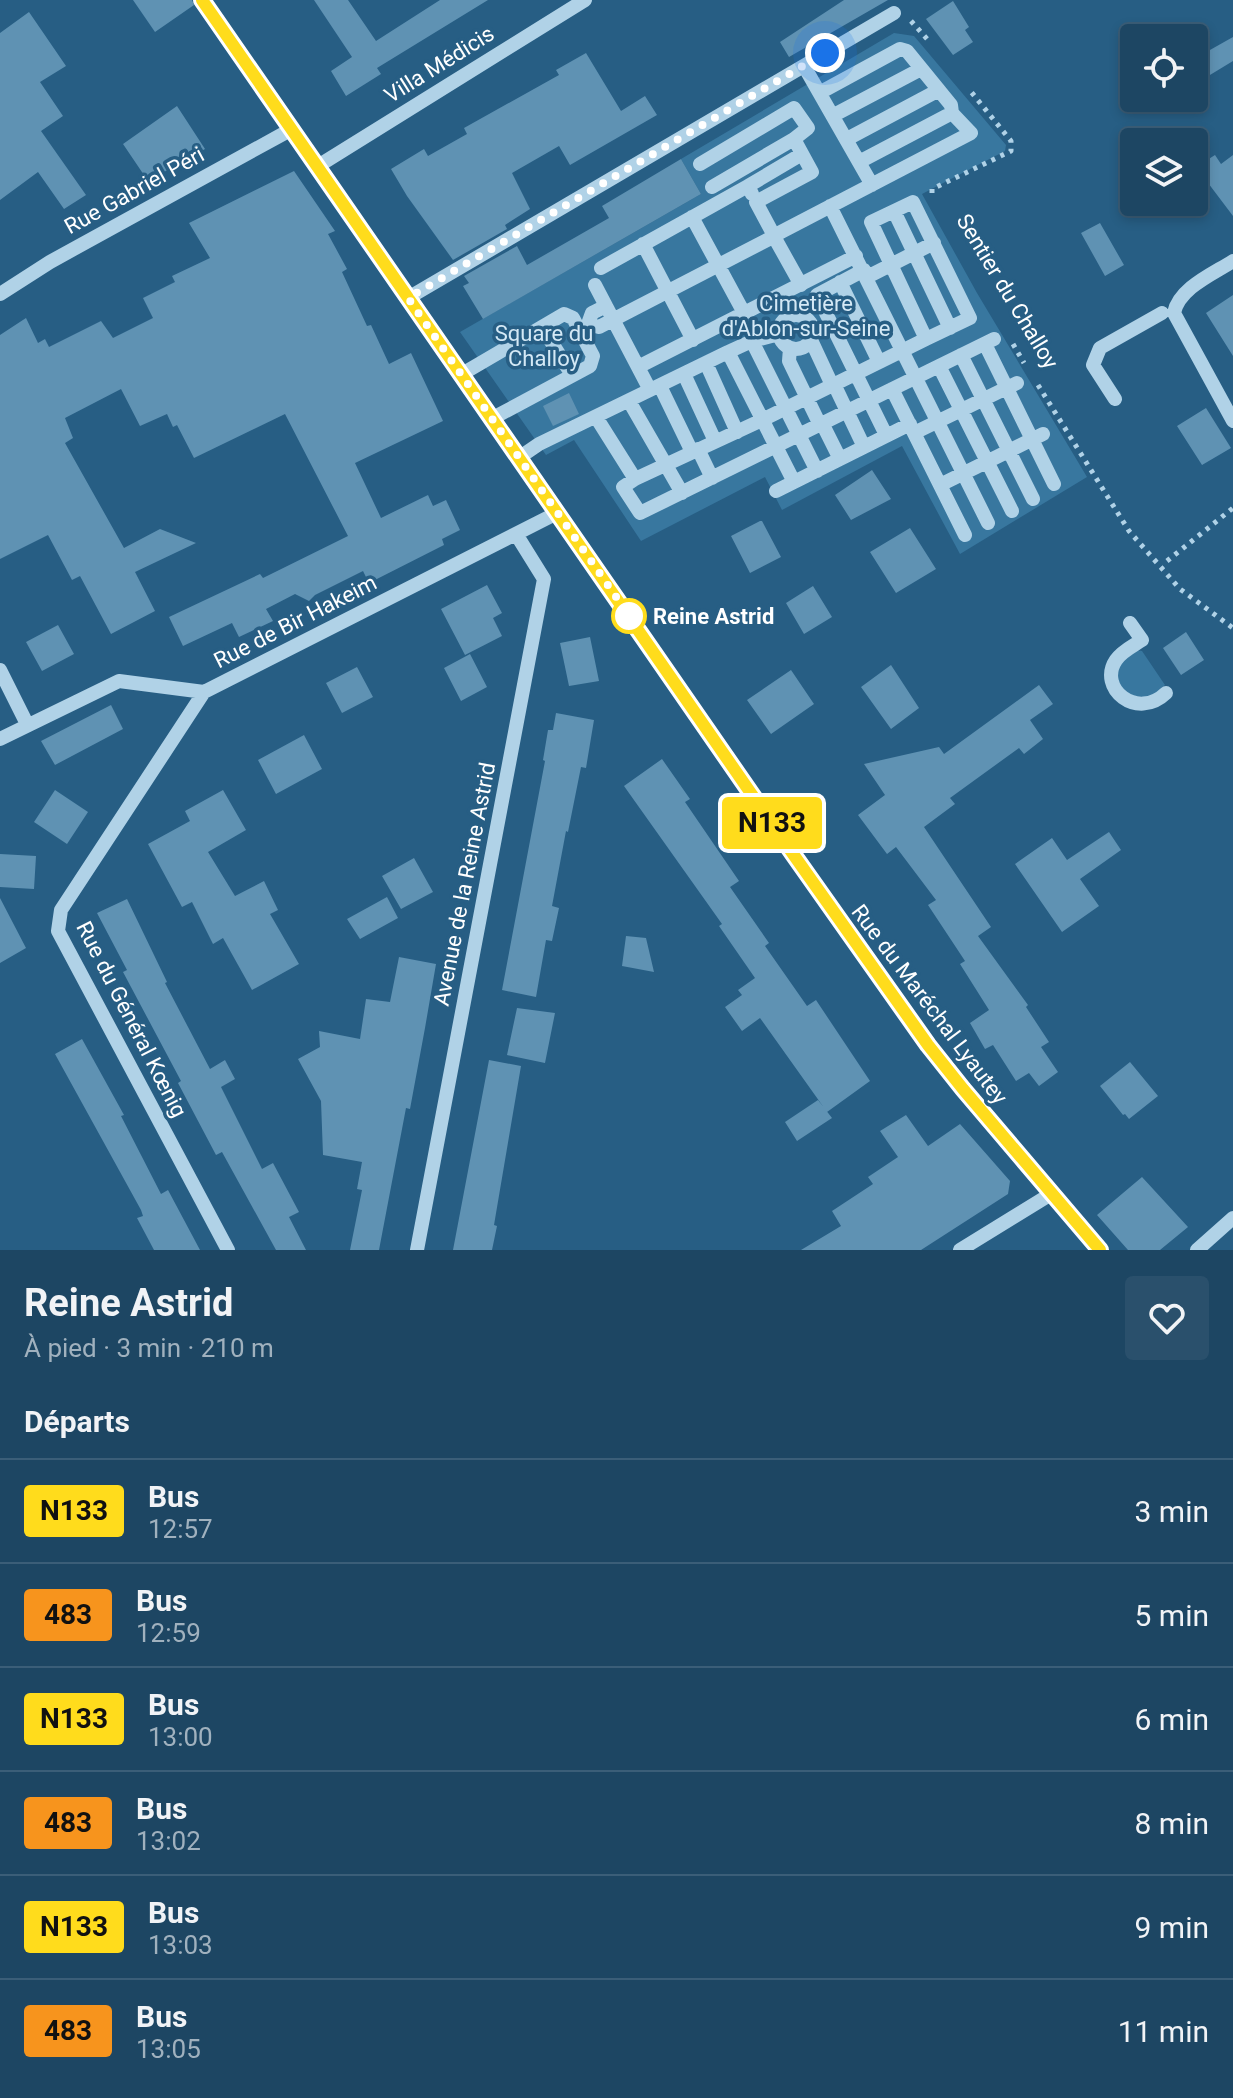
<!DOCTYPE html>
<html lang="fr">
<meta charset="utf-8">
<style>
body{margin:0;font-family:Roboto,sans-serif;background:#2a506c;color:#f1f3f6;height:100vh;display:flex;flex-direction:column;font-size:30px;white-space:nowrap}
*{box-sizing:border-box;margin:0}
p{font-size:26px;color:#a0b1be}
.icon{flex:none;width:44px;height:44px;fill:none;stroke:currentColor;stroke-width:2;stroke-linecap:round;stroke-linejoin:round}
.map{position:relative;height:1250px;overflow:hidden}
.panel{display:flex;flex-direction:column;background:#1d4663;flex:1}
.panel>*{flex:none}
.badge{padding:0 16px;border-radius:6px;font-size:28px;line-height:52px}
.fabs{position:absolute;left:1120px;top:24px;display:grid;gap:16px}
.fabs a{display:grid;place-items:center;width:88px;height:88px;border-radius:8px;background:#1d4663;box-shadow:0 4px 12px #0003,0 0 0 2px #3b5e78;font-size:40px}
.you{position:absolute;width:40px;height:40px;margin:-20px;border:6px solid #fff;border-radius:50%;background:#1a73e8;box-shadow:0 0 0 12px #1a73e833}
.map>.badge{position:absolute;translate:-50% -50%;box-shadow:0 0 0 4px #fff}
h2{padding:0 24px;font-size:30px;line-height:72px}
.round{display:grid;place-items:center;flex:none;width:84px;height:84px;border-radius:8px;background:#2a506c}
.head{display:flex;align-items:center;justify-content:space-between;height:136px;padding:0 24px}
h1{font-size:38px;font-weight:700;line-height:60px}
ul{padding:0;list-style:none}
li{display:flex;align-items:center;gap:24px;height:104px;padding:0 24px;border-top:2px solid #3b5e78}
li div{flex:1}
li b{display:block;font-size:30px}
li em{font-style:normal}
li .badge{min-width:88px;font-weight:700;text-align:center}
.map>svg:first-child{display:block}
.green{fill:#38779f}
.building{fill:#5f92b3}
.lines{fill:none;stroke-linecap:round;stroke-linejoin:round}
.path{stroke:#b0d2e7;stroke-width:5;stroke-dasharray:4 6;stroke-linecap:butt}
.minor{stroke:#b0d2e7;stroke-width:14}
.line-casing{stroke:#fff;stroke-width:18}
.line{stroke:#ffdc1c;stroke-width:12}
.walk{stroke:#fff;stroke-width:8;stroke-dasharray:0 14.4}
.stop-dot{fill:#fff;stroke:#ffdc1c;stroke-width:4}
.labels{text-anchor:middle;stroke-width:7;stroke-linejoin:round;paint-order:stroke}
.street-label{font-size:22px;fill:#fff;stroke:#275e84}
.park-label{font-size:22px;fill:#d4e9f6;stroke:#275e84}
.stop-label{font-size:22px;font-weight:bold;fill:#fff;stroke:#275e84;text-anchor:start}
</style>
<div class="map">
<svg width="1233" height="1250" viewBox="0 0 1233 1250">
<rect width="100%" height="100%" fill="#275e84"/>
<!-- green -->
<path class="green" d="M894,33L914,36L1006,145L1005,151L922,194L977,293L1087,477L960,554L902,446L782,510L765,477L641,541L574,440L546,455L460,332L701,194L681,159Z
M1136,650L1142,651L1165,685L1150,698L1131,696L1118,684C1116,665 1121,661 1136,650Z"/>
<!-- building -->
<path class="building" d="M133,0H192L194,5L155,32Z
M314,0H348L376,41L440,0H488L377,68L381,74L346,96L331,71L352,57Z
M844,0H888L789,57L780,42Z
M953,1L969,27L965,30L973,42L953,55L926,19Z
M29,12L66,66L40,82L63,116L41,131L86,195L64,209L38,172L0,200V33Z
M1233,37V61L1205,78L1194,59Z
M586,53L621,111L645,96L657,115L570,165L559,146L512,173L530,209L505,225L507,229L453,260L407,196L391,169L424,149L428,156L467,134L464,128L559,75L556,70Z
M177,106L205,149L148,181L123,144Z
M1215,155L1221,164L1233,155V216L1196,167Z
M681,159L701,194L483,319L463,286L469,283L464,276L517,246L527,265L609,218L602,206Z
M294,171L335,231L328,234L347,269L342,272L367,326L371,325L389,364L411,353L443,421L355,463L381,518L428,495L433,506L446,500L460,530L442,539L444,545L369,583L363,571L315,595L309,601L295,594L266,609L273,621L239,637L232,623L183,646L169,617L260,574L263,578L348,536L285,414L194,458L177,425L173,427L167,414L140,426L121,389L65,418L73,438L65,443L124,548L160,529L196,543L135,572L155,611L111,634L80,576L72,580L48,535L0,559V335L26,318L38,343L45,339L49,347L101,321L113,338L153,318L143,298L175,282L172,276L210,258L189,223Z
M1100,223L1124,265L1105,276L1081,233Z
M1233,295V356L1206,313Z
M569,393L579,414L553,426L543,406Z
M1206,408L1231,448L1202,465L1177,426Z
M872,470L891,499L851,520L835,495Z
M760,521H762L781,557L750,573L731,536Z
M910,528L936,569L896,593L870,552Z
M487,585L502,613L493,618L502,636L465,655L441,609Z
M813,586L832,617L804,634L786,603Z
M58,625L74,654L42,671L26,642Z
M1186,632L1204,660L1181,675L1163,648Z
M590,637L599,681L569,686L560,643Z
M470,654L487,687L461,701L444,668Z
M891,665L919,708L891,729L861,687Z
M357,667L373,697L342,713L326,683Z
M791,670L814,704L771,734L747,700Z
M1039,685L1053,704L1030,720L1043,739L1024,754L1019,748L950,798L955,804L924,827L991,927L978,936L1028,1005L1026,1007L1049,1042L1041,1047L1058,1072L1039,1086L1029,1073L1016,1081L993,1045L985,1049L970,1023L989,1010L960,964L965,961L928,905L936,900L896,847L887,854L858,815L885,795L864,764L939,747L944,754Z
M111,705L123,729L55,765L41,741Z
M556,713L594,720L586,768L581,767L568,832L566,831L552,906L559,908L552,941L546,940L536,997L502,990L545,761L543,760L548,730H553Z
M304,735L322,769L276,794L258,760Z
M662,759L690,799L685,802L739,881L730,887L769,943L765,946L807,1006L816,1000L870,1081L827,1112L760,1018L742,1031L725,1007L742,995L738,990L755,978L719,926L722,924L624,786Z
M55,790L88,812L67,844L34,822Z
M223,790L246,830L208,852L235,896L264,881L278,910L270,914L299,964L252,990L223,938L213,944L192,902L182,907L148,844L190,821L185,811Z
M1109,832L1121,850L1080,879L1099,906L1062,932L1015,864L1052,838L1067,860Z
M0,854L36,856L34,889L0,887Z
M414,858L433,892L401,909L382,876Z
M387,897L398,918L360,939L347,919Z
M0,898L26,948L0,963Z
M127,899L167,982L165,983L210,1069L225,1060L235,1079L221,1087L262,1169L273,1163L299,1212L289,1217L306,1250H276L222,1152L216,1155L178,1083L181,1081L123,972L127,970L97,913Z
M626,936L646,938L654,972L622,966Z
M399,957L436,964L425,1028L410,1109L406,1108L379,1250H350L362,1190L357,1189L362,1162L323,1155L321,1101L298,1059L320,1047L319,1031L360,1039L366,999L390,1002Z
M517,1008L555,1013L545,1063L507,1055Z
M82,1039L124,1115L121,1116L161,1194L168,1190L200,1250H154L137,1218L143,1216L141,1210L55,1054Z
M489,1060L521,1066L494,1225L497,1226L492,1250H453Z
M1130,1062L1158,1096L1129,1119L1125,1114L1123,1115L1100,1086Z
M818,1100L832,1118L797,1141L785,1122Z
M906,1115L928,1146L960,1124L1010,1181L1008,1194L921,1250H801L841,1226L832,1211L873,1184L868,1177L898,1157L880,1131Z
M1142,1177L1188,1227L1160,1250H1128L1097,1215Z"/>
<g class="lines">
<!-- path -->
<path class="path" d="M911,21L928,40
M932,193V189L1011,151V141L968,88
M1013,344L1024,363
M1038,385L1129,531L1180,589L1233,628
M1167,561L1233,508"/>
<!-- minor -->
<path class="minor" d="M202,0L793,854L945,1068L1100,1250
M804,66L872,185
M834,115L921,69
M847,139L939,90
M859,162L952,113
M700,164L794,108L808,128L794,139L812,172L756,202L772,232
M318,166L585,0
M712,187L794,139
M752,194L748,186L802,154
M913,202L970,318L926,339L871,222Z
M830,206L988,523
M894,211L950,328
M692,217L744,313
M779,233L971,133L952,113L951,105L907,51L900,49L821,92
M777,242L801,285
M643,244L693,340
M1233,261C1213,274 1179,288 1174,313L1233,421
M601,268L748,186
M864,270L817,295L886,435
M867,277L934,243
M840,282L879,362
M595,285L650,390
M0,294L50,262L292,129
M408,298L894,13
M606,306L592,313L588,324L599,327L769,239
M779 332a17 17 0 1 1 34 0a17 17 0 1 1-34 0Z
M542,327L572,375
M926,339L762,420L635,479L623,487L640,513L994,339
M811,340L832,385
M752,341L817,471
M985,344L1054,484
M790,348L789,361L820,425
M728,352L794,482
M961,355L1033,499
M706,363L737,432
M939,366L1012,511
M638,367L856,256
M462,374L564,314L573,318L593,356L590,366L493,418
M684,374L715,441
M834,384L864,447
M660,386L692,452
M892,389L965,535
M1115,399L1093,365L1100,348L1162,313
M629,401L682,493
M596,417L635,479
M822,423L840,459
M914,433L1017,383
M698,449L712,478
M520,457L539,444L728,352L752,341L779,334
M940,485L1043,434
M776,491L910,424
M1130,623L1142,640C1133,646 1122,651 1116,660C1097,688 1137,721 1166,693
M0,670L27,724
M204,692L61,910L58,931L228,1250
M0,739L119,681L204,692L557,513
M417,1250L544,579L516,534
M960,1250L1051,1194
M1197,1250L1233,1218"/>
</g>
<g class="lines">
<!-- line casing -->
<g class="line-casing">
<path id="line" d="M202,0L793,854L928,1045L963,1089L1100,1250"/>
</g>
<!-- line -->
<use href="#line" class="line"/>
<!-- walk -->
<path class="walk" d="M629,616L635,624L408,298L825,53"/>
</g>
<!-- markers -->
<circle class="stop-dot" cx="629" cy="616" r="16"/>
<g class="labels">
<!-- street labels -->
<g class="street-label">
<text transform="translate(439 64) rotate(-32)" y="8">Villa Médicis</text>
<text transform="translate(134 190) rotate(-29)" y="8">Rue Gabriel Péri</text>
<text transform="translate(1008 291) rotate(59)" y="8">Sentier du Challoy</text>
<text transform="translate(295 621) rotate(-27)" y="8">Rue de Bir Hakeim</text>
<text transform="translate(464 884) rotate(-79)" y="8">Avenue de la Reine Astrid</text>
<text transform="translate(930 1004) rotate(53)" y="8">Rue du Maréchal Lyautey</text>
<text transform="translate(132 1019) rotate(63)" y="8">Rue du Général Kœnig</text>
</g>
<!-- park labels -->
<g class="park-label">
<text x="806" y="311">Cimetière<tspan x="806" dy="25">d'Ablon-sur-Seine</tspan></text>
<text x="544" y="341">Square du<tspan x="544" dy="25">Challoy</tspan></text>
</g>
<!-- stop labels -->
<g class="stop-label">
<text x="653" y="624">Reine Astrid</text>
</g>
</g>
</svg>
<div class="fabs">
<a><svg class="icon" aria-label="locate" viewBox="0 0 24 24"><circle cx="12" cy="12" r="6"/><path d="M12 2v4M12 18v4M2 12h4M18 12h4"/></svg></a>
<a><svg class="icon" aria-label="layers" viewBox="0 0 24 24"><path d="M12 4l9 5-9 5-9-5zM3 14l9 5 9-5"/></svg></a>
</div>
<div class="you" style="left:825px;top:53px"></div>
<b class="badge" style="left:772px;top:823px;background:#ffdc1c;color:#111">N133</b>
</div>
<section class="panel">
<div class="head"><div><h1>Reine Astrid</h1><p>À pied · 3 min · 210 m</p></div><a class="round"><svg class="icon" aria-label="heart" viewBox="0 0 24 24"><path d="M12 20l-8-8c-3-5 5-10 8-4 3-6 11-1 8 4z"/></svg></a></div>
<h2>Départs</h2>
<ul>
<li><span class="badge" style="background:#ffdc1c;color:#111">N133</span><div><b>Bus</b><p>12:57</p></div><em>3 min</em></li>
<li><span class="badge" style="background:#f7941d;color:#111">483</span><div><b>Bus</b><p>12:59</p></div><em>5 min</em></li>
<li><span class="badge" style="background:#ffdc1c;color:#111">N133</span><div><b>Bus</b><p>13:00</p></div><em>6 min</em></li>
<li><span class="badge" style="background:#f7941d;color:#111">483</span><div><b>Bus</b><p>13:02</p></div><em>8 min</em></li>
<li><span class="badge" style="background:#ffdc1c;color:#111">N133</span><div><b>Bus</b><p>13:03</p></div><em>9 min</em></li>
<li><span class="badge" style="background:#f7941d;color:#111">483</span><div><b>Bus</b><p>13:05</p></div><em>11 min</em></li>
</ul>
</section>
